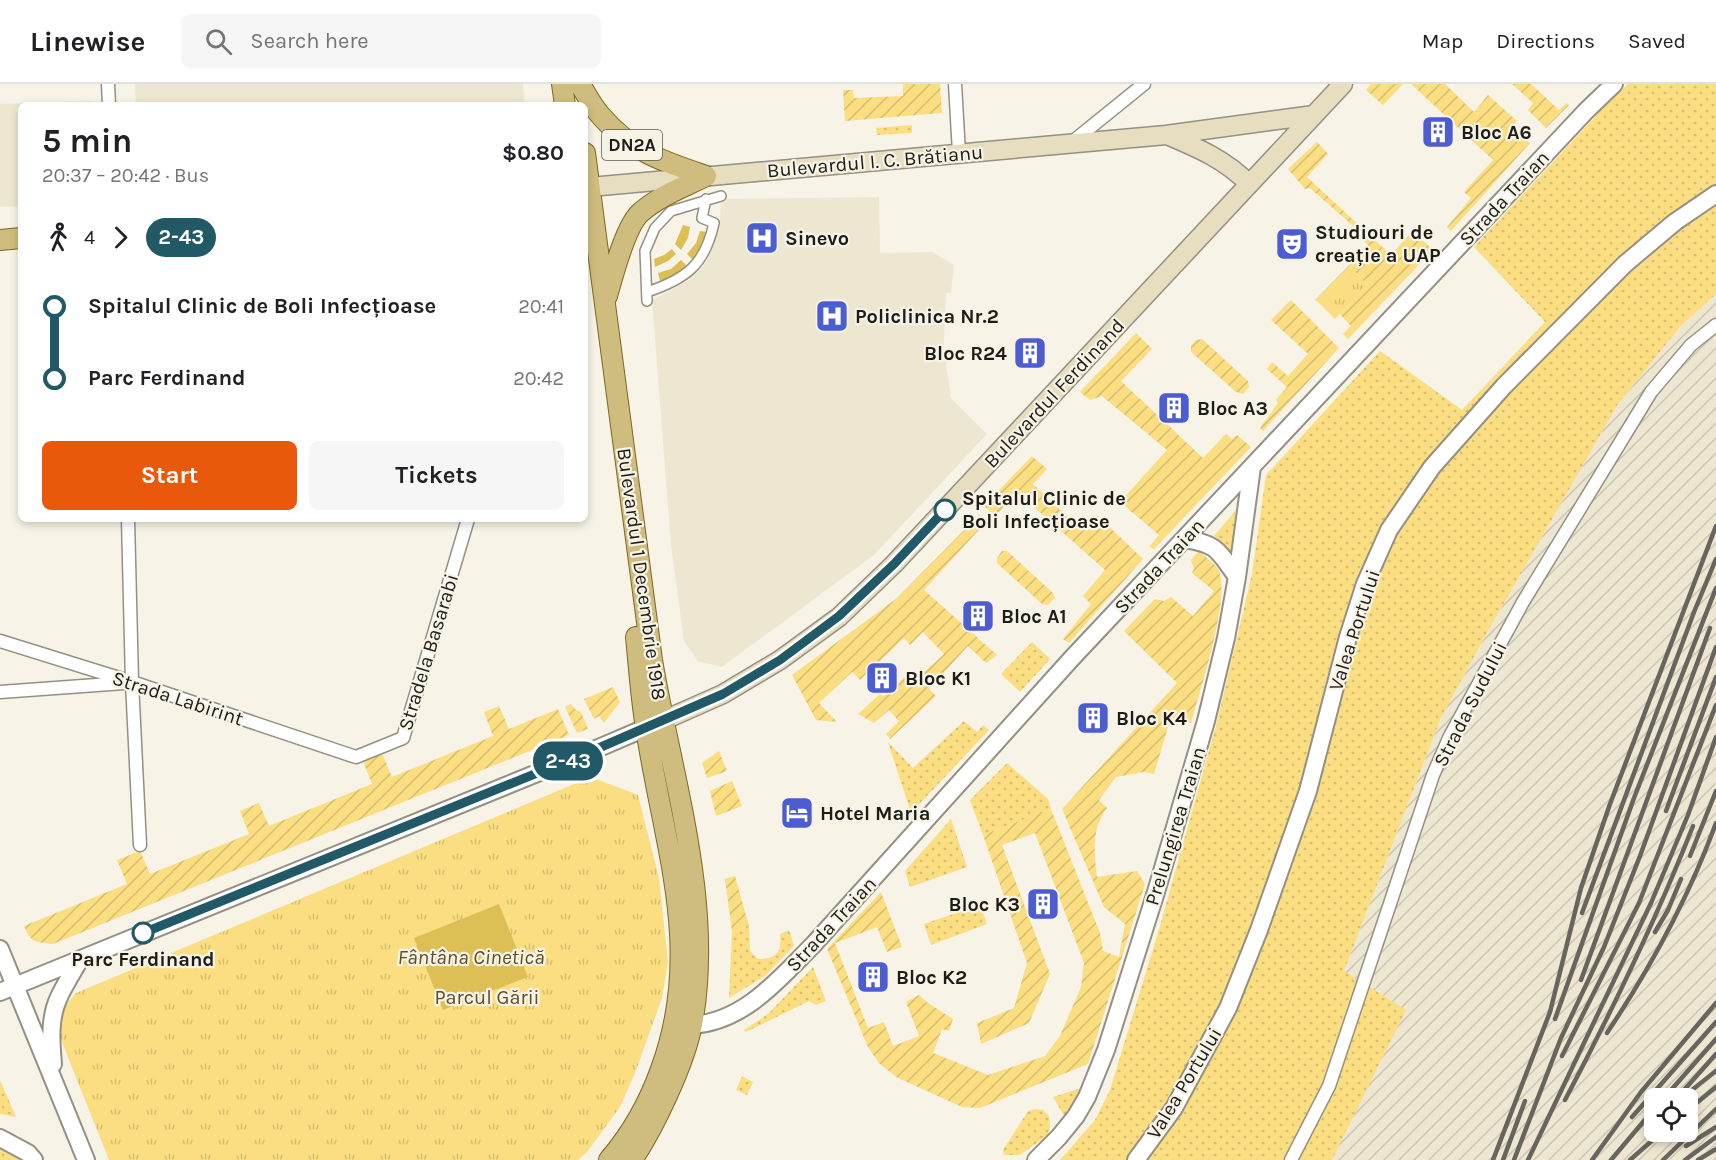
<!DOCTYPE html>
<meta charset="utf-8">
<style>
body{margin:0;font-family:Karla,sans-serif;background:#f6f6f6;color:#202124;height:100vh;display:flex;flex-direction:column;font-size:22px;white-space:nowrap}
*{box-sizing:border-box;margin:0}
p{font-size:20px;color:#757577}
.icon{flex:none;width:33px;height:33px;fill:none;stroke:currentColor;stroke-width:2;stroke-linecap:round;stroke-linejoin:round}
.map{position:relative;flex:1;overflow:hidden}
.side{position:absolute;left:18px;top:18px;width:570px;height:420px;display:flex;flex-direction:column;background:#fff;border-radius:9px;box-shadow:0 3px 9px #0003}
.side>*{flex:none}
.badge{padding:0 12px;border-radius:20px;font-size:21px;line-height:39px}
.tools{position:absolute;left:1644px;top:1004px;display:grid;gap:12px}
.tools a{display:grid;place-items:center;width:54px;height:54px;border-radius:9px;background:#fff;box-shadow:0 3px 9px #0003;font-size:30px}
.map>.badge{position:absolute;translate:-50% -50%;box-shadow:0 0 0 3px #fff}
.legs{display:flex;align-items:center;gap:9px;height:66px;padding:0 24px;font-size:20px}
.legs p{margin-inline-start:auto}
.head{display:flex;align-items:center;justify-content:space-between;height:102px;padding:0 24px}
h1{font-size:33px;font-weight:700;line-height:45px}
.cta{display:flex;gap:12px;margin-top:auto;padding:12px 24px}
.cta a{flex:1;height:69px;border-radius:9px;background:#ea580c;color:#fff;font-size:24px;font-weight:700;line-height:69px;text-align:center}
.cta a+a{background:#f6f6f6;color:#202124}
ul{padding:0 24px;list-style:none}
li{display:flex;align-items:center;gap:21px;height:72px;font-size:22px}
li i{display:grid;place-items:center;width:9px;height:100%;margin:0 8px;background:currentColor}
li i::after{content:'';width:15px;height:15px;margin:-8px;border:4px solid;border-radius:50%;background:#fff}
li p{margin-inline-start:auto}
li:first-child i{background:linear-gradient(#0000 50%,currentColor 0)}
li:last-child i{background:linear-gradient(currentColor 50%,#0000 0)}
header{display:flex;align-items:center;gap:36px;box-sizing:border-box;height:84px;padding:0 30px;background:#fff;border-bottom:2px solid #e0e0e0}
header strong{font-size:28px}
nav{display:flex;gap:33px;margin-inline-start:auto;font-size:21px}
.search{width:420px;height:54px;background:#f6f6f6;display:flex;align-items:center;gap:15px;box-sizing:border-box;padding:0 21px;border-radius:9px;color:#757577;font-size:22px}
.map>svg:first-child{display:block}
.built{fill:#ede7d2}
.industrial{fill:url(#industrial-furrows);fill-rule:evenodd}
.grass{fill:url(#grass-dots)}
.park{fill:url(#park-tufts)}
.garden{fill:url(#garden-furrows)}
.water{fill:#ddbf56}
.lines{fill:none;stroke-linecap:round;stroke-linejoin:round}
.pedestrian-casing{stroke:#949084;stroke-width:12}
.minor-casing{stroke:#949084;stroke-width:15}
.tertiary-casing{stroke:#949084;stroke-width:20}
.secondary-casing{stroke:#949084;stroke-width:21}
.primary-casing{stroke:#7b6822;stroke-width:22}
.pedestrian{stroke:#fff;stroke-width:9}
.minor{stroke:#fff;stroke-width:12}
.tertiary{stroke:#fff;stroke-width:16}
.secondary{stroke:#e6debe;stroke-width:18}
.primary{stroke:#cebd7e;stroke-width:20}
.rail{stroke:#67655d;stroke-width:4.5}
.line-1-casing{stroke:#fff;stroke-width:14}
.line-1{stroke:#215967;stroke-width:9}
.stop-1-dot{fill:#fff;stroke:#215967;stroke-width:3}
.labels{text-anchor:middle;stroke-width:4.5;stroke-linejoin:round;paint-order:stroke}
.shield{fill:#f7f3e6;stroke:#5e5c55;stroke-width:1.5}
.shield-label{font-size:18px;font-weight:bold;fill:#1d1c17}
.poi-label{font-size:20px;font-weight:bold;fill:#1d1c17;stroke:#f7f3e6;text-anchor:start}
.street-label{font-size:20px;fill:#1d1c17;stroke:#f7f3e6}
.stop-label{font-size:20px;font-weight:bold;fill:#1d1c17;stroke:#f7f3e6;text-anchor:start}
.park-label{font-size:20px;fill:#5c4f24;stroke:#f7f3e6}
.water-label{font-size:21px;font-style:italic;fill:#5c4f24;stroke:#f7f3e6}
</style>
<header>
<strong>Linewise</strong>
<div class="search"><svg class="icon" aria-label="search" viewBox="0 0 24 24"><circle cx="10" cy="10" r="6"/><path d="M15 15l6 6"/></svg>Search here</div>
<nav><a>Map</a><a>Directions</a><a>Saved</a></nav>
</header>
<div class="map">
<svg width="1716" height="1076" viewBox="0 0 1716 1076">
<defs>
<pattern id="industrial-furrows" width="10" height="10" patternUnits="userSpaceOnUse" patternTransform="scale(1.5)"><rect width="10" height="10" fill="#ede7d2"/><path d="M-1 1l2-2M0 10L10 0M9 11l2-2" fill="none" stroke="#cbc6b4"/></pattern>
<pattern id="grass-dots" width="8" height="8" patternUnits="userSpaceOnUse" patternTransform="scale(1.5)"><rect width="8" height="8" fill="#fade81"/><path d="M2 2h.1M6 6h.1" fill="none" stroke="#d6be6f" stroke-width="1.8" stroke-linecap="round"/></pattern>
<pattern id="park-tufts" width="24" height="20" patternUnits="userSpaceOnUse" patternTransform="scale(1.5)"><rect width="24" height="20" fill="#fade81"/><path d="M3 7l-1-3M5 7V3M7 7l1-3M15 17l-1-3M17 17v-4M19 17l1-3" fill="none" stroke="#d6be6f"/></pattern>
<pattern id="garden-furrows" width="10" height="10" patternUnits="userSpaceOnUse" patternTransform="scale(1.5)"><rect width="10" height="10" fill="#fade81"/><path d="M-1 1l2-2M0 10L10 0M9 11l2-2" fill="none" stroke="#d6be6f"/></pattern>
</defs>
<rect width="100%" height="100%" fill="#f7f3e6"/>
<!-- built -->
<path class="built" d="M135,0H523L525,21H136Z
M93,17V21H21V122L0,123V20Z
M879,113L880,169L933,168L954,181L951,209H946L943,277L946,278L951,314L987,350L874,471L722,583L698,577L684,557L671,461L652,216L686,198L701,185L707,177L715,159L720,137L721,115Z"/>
<!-- industrial -->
<path class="industrial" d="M1716,210V1076H1255L1344,887L1441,634L1488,547L1618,320L1680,243ZM1654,1014H1688V1047H1654Z"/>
<!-- grass -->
<path class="grass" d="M1628,0H1716V210L1680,243L1618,320L1488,547L1441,634L1344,887L1406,926L1332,1076H1060L1095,1036L1110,1006L1160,842L1217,638L1252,490L1266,391L1380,267L1462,326L1545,238L1474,163L1607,20Z
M912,41V49L877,51L876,44Z
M1237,425L1233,471H1228L1220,457L1214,452Z
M1032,558L1050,575L1020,608L1001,590Z
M964,637L977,648L983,641L989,646L911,729L888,658L913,684Z
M1007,679L1048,715L1051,725L983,751L970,716Z
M951,735L967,783L910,803L905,787Z
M980,821L987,840L931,861L924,840Z
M749,842L750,867L758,875C777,875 782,868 780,850L789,846L794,862L765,892L729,914L732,848Z
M813,883L826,917L816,921L809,917L746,948L744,946L768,930Z
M742,992L753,998L747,1011L736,1006Z
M0,996L16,1033L0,1030Z
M1078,1005L1083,1009L1066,1035L1053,1013Z
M1035,1025L1043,1026L1049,1032L1050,1043L1048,1051L1020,1071H1004L1003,1066L1028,1027Z
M0,1064L20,1076H0Z"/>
<!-- park -->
<path class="park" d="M1352,185L1368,201L1335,235L1318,218Z
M591,693L638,711L659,794L668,878L662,914L635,989L620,1023L587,1068L578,1076H109L59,951L63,924L76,909Z"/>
<!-- garden -->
<path class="garden" d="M903,0H940L942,29L845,37L843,6H853L854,14L903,12Z
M1371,0H1403L1383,21L1366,6Z
M1411,0H1445L1474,28L1488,11L1517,37L1511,43L1530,59L1451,147L1447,143L1471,114L1464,108L1493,76Z
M1512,0H1531L1559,26L1566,19L1569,21L1546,44L1528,26L1533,19Z
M1317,58L1328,70L1307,93L1391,171L1413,147L1433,166L1348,255L1343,250L1351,242L1340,230L1368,201L1352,185L1318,218L1315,216L1368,162L1362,154L1361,149L1310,104L1305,105L1288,85Z
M1291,216L1339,264L1263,347L1260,344L1278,319L1276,316L1287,303L1267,285L1272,278L1288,292L1308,270L1271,236Z
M1136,249L1152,265L1121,297L1203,374L1226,350L1232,355L1237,351L1251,363L1154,465L1149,463L1159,451L1120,418L1167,366L1102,312L1090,316L1080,308Z
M1202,255L1248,297L1249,303L1243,310L1236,308L1191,268V262L1196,256Z
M1032,372L1047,385L1033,400L1082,447L1098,432L1143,475L1069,559L1063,555L1091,520L1083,512L1105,486L1017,408L995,433L984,422Z
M979,431L986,438L924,506L997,571L986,579L968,562L929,605L936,612L890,655L886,650L899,637L889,626L874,639L858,630L880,610L884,612L905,593L912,599L944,570L923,548L910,561L904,554L860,596L852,588L819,619L837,638L816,636L792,591L896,515Z
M1002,467H1007L1053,509L1055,514L1048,521L1042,520L997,479V474Z
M1199,467C1205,473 1216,480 1219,487C1230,517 1200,606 1191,639L1171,633L1154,690L1144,688L1116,693L1099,716L1107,724C1091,745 1094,768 1097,793L1137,787L1145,800L1088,980L980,1024L962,1023L896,993L879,979L868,963L827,865L881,808L902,863L887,868L877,843L835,859L868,944L884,938L893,962L919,952L906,918L919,911L928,919L953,935L949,947L942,945L933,969L988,991L1045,972L1060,952L1081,903L1084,879L1035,749L1002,761L1050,890L1029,939L981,960L977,939L1014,924L1027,879L983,751L1051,725L1100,849L1103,867L1119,873L1125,840L1104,823L1062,725L1177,599L1124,547L1155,515L1164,517L1171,513L1193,532L1214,507L1192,489L1194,485L1191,476Z
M613,603L620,618L604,639L599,632L594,635L584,615Z
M571,620L576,626L581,628L588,645L577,649L565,623Z
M499,622L509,645L558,625L569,651L53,860C35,858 31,859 24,842L127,800L117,776L140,767L150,790L249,750L240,727L259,719L269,742L372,700L363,677L382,669L392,693L493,652L484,628Z
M719,667L727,687L707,694L702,679Z
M732,697L742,722L716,732L710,707Z
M735,792L749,842L732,848L725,795Z"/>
<!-- water -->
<path class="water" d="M683,141L690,143L688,154L681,166L675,160Z
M700,147L707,148L706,154L693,176L687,170L696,159Z
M672,165L676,170L668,177L655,183L654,175L664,171Z
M681,176L686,181C679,190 671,194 660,197L658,189L671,185Z
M499,820L528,893L443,926L414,854Z"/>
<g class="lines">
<!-- pedestrian casing -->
<g class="pedestrian-casing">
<path id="pedestrian" d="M647,208C686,195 705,181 714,139L702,134L706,115
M647,217L645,167L655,144L671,127L721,112"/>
</g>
<!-- minor casing -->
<g class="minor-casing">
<path id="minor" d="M108,0L109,21
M955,0L959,69
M1071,59L1144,0
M128,435L132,598L140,761
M0,557L132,598L356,673L403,654L468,435
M0,608L124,599
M1291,1076L1329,1002L1433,691L1450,652L1523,518L1651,308L1691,261L1716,241"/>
</g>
<!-- tertiary casing -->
<g class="tertiary-casing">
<path id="tertiary" d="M1185,455C1218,460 1218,467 1237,493
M0,865L86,1076
M0,908L601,663L657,639
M692,941C744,938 779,895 813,861L1073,573L1586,27L1614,0
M53,980C51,958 49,934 59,913C65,900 73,888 80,875
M0,1054L28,1069L34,1076
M1036,1076L1059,1053L1076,1032L1087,1013L1106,966L1156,808L1206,637L1226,554L1237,493L1252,383
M1136,1076L1174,1024L1188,998L1228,924L1259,846L1308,707L1348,553L1365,500L1389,446L1432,383L1504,302L1625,180L1675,138L1716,110"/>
</g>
<!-- secondary casing -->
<g class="secondary-casing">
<path id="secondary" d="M1167,51C1198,64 1226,76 1249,100
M590,103L1166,51L1314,31
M662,637L723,610L780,576L839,533L894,480L1343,0"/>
</g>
<!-- primary casing -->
<g class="primary-casing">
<path id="primary" d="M562,0L565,21
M580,0C586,10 592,22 601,32C632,68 662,77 706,92
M585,69L652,576C672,695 714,818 692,940C685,978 654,1044 632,1076
M0,156L21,154
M607,212C613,191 625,143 640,129C659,112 684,103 706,92
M609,1076C632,1049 649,1019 661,985C705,865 664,764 646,644C641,614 639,583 636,553"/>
</g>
<!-- pedestrian -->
<use href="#pedestrian" class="pedestrian"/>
<!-- minor -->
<use href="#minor" class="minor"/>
<!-- tertiary -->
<use href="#tertiary" class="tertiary"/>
<!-- secondary -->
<use href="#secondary" class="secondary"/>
<!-- primary -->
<use href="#primary" class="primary"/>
<!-- rail -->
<path class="rail" d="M1666,727L1716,593
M1690,772L1716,707
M1582,829L1694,528L1716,475
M1655,848L1668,826L1681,795
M1581,896L1710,544
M1555,935L1634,714L1716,504
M1607,949C1651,883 1689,813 1716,739
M1562,972L1639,819L1716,621
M1692,1006L1716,987
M1664,1014L1716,955
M1677,1014L1716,970
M1565,1016C1612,927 1656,836 1693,742
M1688,1026L1716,1003
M1632,1033L1716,938
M1686,1062L1716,1043
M1493,1076L1550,928L1581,804L1610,720L1716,442
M1503,1076L1525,1017
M1514,1076L1561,954L1604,863L1640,772L1716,563
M1528,1076L1651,819L1688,731L1716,653
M1592,1076L1641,1008L1716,919
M1611,1076L1654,1025
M1630,1076L1663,1047
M1663,1076L1716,1025
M1685,1076L1716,1053
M1698,1076L1716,1065"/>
</g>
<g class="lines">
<!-- line-1 casing -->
<g class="line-1-casing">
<path id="line-1" d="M143,849L601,663L723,610L780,576L839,532L894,480L945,426"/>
</g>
<!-- line-1 -->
<use href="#line-1" class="line-1"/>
</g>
<!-- icons -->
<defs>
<g id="building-square" transform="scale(1.725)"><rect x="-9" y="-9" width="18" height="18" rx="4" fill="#4c5cd1" stroke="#f7f3e6"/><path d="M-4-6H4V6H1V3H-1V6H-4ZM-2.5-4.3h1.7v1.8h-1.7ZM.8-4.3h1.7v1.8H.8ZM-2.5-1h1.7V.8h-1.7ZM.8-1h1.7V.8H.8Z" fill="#fff"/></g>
<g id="hospital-square" transform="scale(1.725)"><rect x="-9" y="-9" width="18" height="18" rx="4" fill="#4c5cd1" stroke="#f7f3e6"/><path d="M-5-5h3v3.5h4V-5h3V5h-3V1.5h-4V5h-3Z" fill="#fff"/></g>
<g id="theatre-square" transform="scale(1.725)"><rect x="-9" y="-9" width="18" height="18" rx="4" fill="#4c5cd1" stroke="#f7f3e6"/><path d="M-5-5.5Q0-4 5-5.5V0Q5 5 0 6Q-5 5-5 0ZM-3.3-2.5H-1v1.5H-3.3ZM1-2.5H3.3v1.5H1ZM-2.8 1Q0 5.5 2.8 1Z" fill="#fff"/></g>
<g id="hotel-square" transform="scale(1.725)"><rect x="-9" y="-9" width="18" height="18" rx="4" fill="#4c5cd1" stroke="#f7f3e6"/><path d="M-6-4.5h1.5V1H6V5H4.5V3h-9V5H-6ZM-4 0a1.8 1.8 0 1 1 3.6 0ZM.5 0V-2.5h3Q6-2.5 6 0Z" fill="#fff"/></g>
</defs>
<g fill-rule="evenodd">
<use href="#building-square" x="1438" y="48"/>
<use href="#hospital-square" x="762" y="154"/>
<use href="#theatre-square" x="1292" y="160"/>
<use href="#hospital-square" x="832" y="232"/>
<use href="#building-square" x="1030" y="269"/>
<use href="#building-square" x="1174" y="324"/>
<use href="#building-square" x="978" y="532"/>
<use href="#building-square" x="882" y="594"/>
<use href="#building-square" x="1093" y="634"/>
<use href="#hotel-square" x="797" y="729"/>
<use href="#building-square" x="1043" y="820"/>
<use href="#building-square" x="873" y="893"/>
</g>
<!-- markers -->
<g class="stop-1-dot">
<circle cx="945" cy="426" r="10"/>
<circle cx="143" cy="849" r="10"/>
</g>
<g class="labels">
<!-- shield labels -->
<rect class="shield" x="602" y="46" width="60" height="30" rx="4.5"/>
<g class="shield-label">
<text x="632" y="67">DN2A</text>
</g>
<!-- poi labels -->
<g class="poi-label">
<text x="1461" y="55">Bloc A6</text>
<text x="1315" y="155">Studiouri de<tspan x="1315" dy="23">creație a UAP</tspan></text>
<text x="785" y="161">Sinevo</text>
<text x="855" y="239">Policlinica Nr.2</text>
<text x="1007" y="276" text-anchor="end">Bloc R24</text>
<text x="1197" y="331">Bloc A3</text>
<text x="1001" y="539">Bloc A1</text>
<text x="905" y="601">Bloc K1</text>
<text x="1116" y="641">Bloc K4</text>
<text x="820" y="736">Hotel Maria</text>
<text x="1020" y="827" text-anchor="end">Bloc K3</text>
<text x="896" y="900">Bloc K2</text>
</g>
<!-- street labels -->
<g class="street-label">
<text transform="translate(875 77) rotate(-5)" y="7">Bulevardul I. C. Brătianu</text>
<text transform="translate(1504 114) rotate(-47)" y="7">Strada Traian</text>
<text transform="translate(1054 309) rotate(-47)" y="7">Bulevardul Ferdinand</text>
<text transform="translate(1159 482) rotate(-47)" y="7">Strada Traian</text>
<text transform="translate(642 490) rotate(82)" y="7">Bulevardul 1 Decembrie 1918</text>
<text transform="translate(1354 546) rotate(-72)" y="7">Valea Portului</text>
<text transform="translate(428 568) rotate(-73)" y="7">Stradela Basarabi</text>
<text transform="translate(178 614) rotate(18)" y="7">Strada Labirint</text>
<text transform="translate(1470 620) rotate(-63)" y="7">Strada Sudului</text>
<text transform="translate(1175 742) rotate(-73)" y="7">Prelungirea Traian</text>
<text transform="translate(831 840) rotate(-47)" y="7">Strada Traian</text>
<text transform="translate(1184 999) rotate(-59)" y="7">Valea Portului</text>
</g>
<!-- stop labels -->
<g class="stop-label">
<text x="962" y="421">Spitalul Clinic de<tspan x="962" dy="23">Boli Infecțioase</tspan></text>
<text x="143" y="882" text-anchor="middle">Parc Ferdinand</text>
</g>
<!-- park labels -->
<g class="park-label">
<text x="487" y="920">Parcul Gării</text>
</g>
<!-- water labels -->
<g class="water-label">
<text x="471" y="880">Fântâna Cinetică</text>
</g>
</g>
</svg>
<div class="tools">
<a><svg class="icon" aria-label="locate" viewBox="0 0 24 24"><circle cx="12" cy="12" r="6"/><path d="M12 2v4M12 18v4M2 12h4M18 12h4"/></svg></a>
</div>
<b class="badge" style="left:568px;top:677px;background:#215967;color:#fff">2-43</b>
<section class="side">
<div class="head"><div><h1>5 min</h1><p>20:37 – 20:42 · Bus</p></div><b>$0.80</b></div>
<div class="legs"><svg class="icon" aria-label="walk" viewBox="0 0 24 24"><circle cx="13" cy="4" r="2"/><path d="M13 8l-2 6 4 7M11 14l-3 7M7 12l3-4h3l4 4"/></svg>4<svg class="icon" aria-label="forward" viewBox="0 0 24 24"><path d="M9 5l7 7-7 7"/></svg><b class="badge" style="background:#215967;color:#fff">2-43</b></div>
<ul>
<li><i style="color:#215967"></i><b>Spitalul Clinic de Boli Infecțioase</b><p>20:41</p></li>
<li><i style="color:#215967"></i><b>Parc Ferdinand</b><p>20:42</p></li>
</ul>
<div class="cta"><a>Start</a><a>Tickets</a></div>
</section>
</div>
